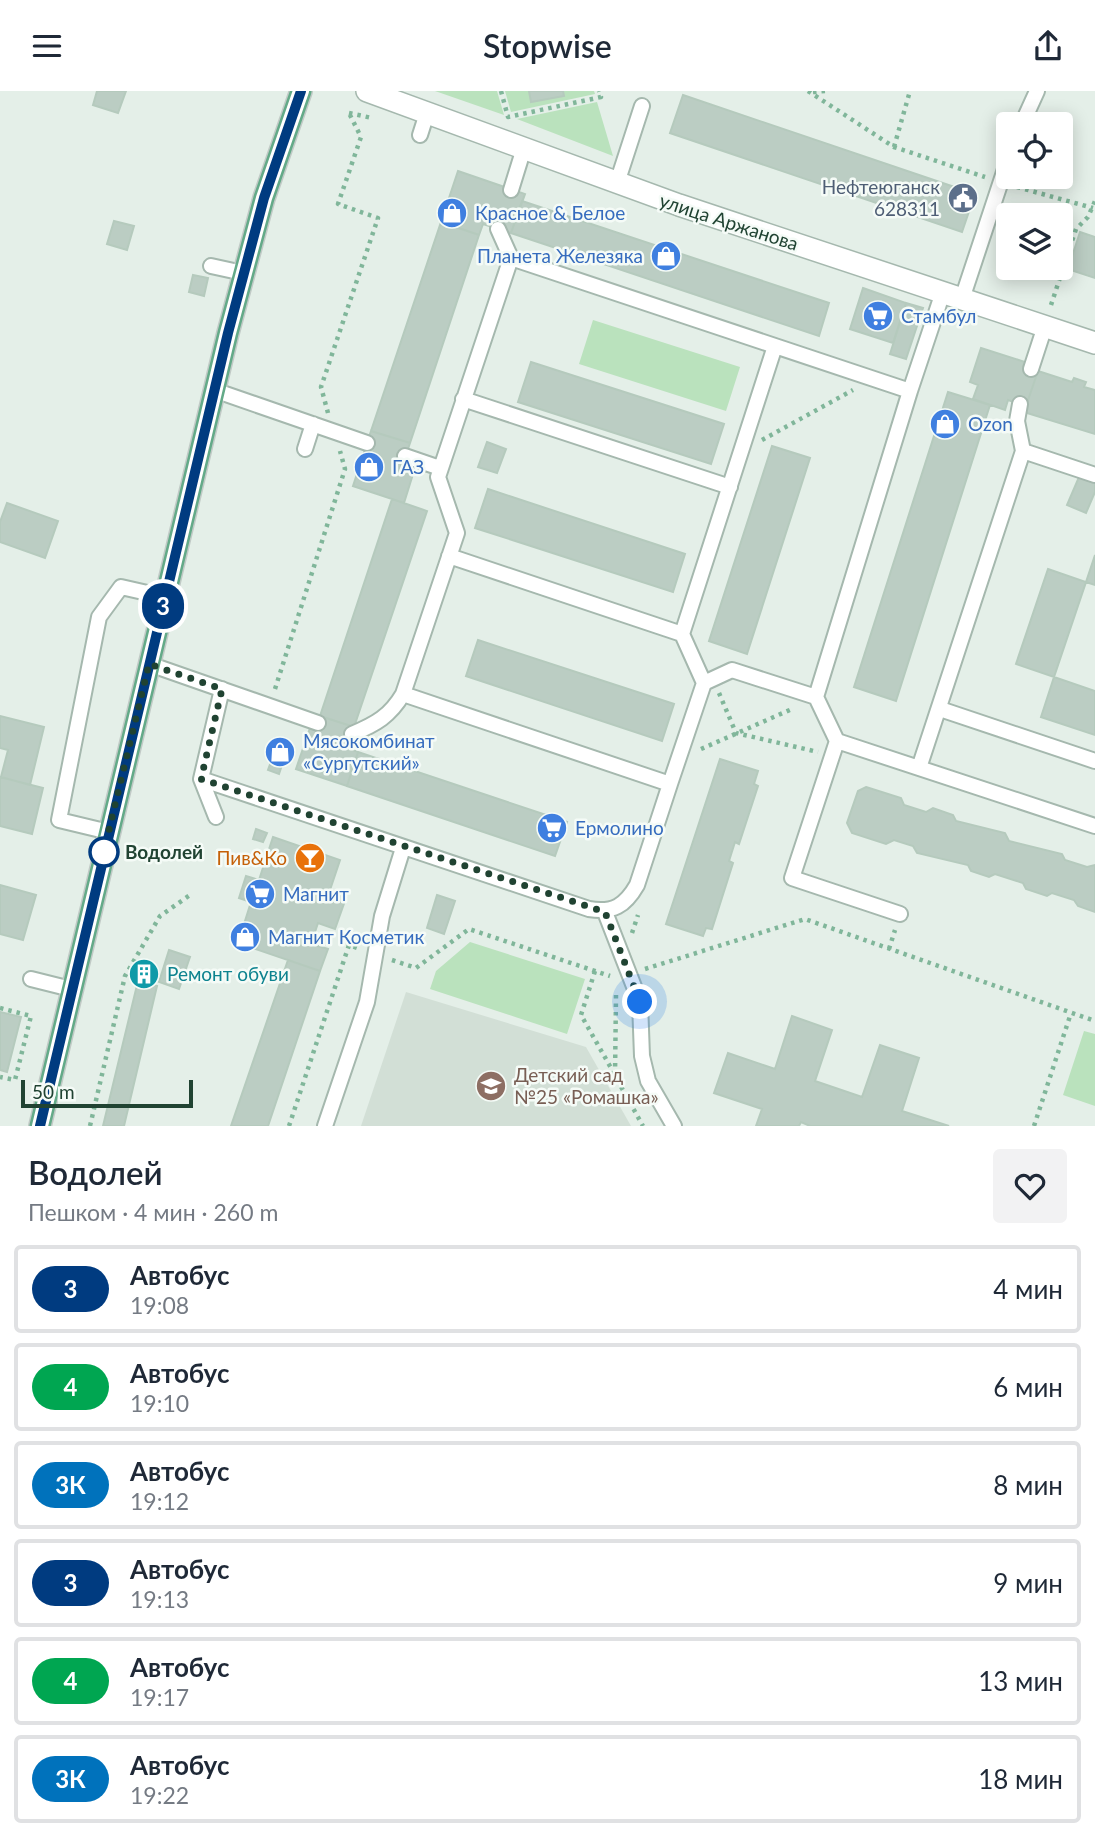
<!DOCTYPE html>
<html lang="ru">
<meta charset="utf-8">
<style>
body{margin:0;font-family:Lato,sans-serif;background:#f2f2f3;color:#1f2937;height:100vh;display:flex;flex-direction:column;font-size:26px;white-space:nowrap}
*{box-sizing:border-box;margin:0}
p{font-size:23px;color:#747a83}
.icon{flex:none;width:38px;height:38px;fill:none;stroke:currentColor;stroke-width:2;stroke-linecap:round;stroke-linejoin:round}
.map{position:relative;height:1035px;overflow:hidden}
.drawer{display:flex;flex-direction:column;background:#fff;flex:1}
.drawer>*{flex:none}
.badge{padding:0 14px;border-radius:23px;font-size:24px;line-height:46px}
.tools{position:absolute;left:996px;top:21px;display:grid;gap:14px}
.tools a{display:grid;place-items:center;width:77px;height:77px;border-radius:7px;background:#fff;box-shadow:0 4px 18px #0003;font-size:35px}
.scale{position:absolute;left:21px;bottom:18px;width:172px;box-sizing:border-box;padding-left:7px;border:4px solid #204332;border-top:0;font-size:19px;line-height:24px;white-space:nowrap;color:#204332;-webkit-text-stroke:5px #f5fbf7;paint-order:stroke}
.you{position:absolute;width:35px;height:35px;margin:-18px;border:5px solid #fff;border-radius:50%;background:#1a73e8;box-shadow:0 0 0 10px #1a73e833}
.map>.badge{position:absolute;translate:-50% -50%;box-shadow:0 0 0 4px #fff}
.round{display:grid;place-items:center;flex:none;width:74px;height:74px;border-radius:7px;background:#f2f2f3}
.headline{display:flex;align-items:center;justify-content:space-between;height:119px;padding:0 28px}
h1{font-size:33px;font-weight:600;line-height:52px}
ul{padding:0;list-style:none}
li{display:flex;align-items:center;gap:21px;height:88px;margin:0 14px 10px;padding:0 14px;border:4px solid #e0e1e3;border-radius:7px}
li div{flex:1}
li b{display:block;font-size:26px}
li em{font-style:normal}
li .badge{min-width:77px;font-weight:700;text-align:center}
header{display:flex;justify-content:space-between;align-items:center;height:91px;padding:0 28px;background:#fff;font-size:32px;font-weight:600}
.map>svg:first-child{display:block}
.built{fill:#d2dfd6}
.green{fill:#bae2bd}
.building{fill:#bbcdc3;stroke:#b5cabd;stroke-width:2}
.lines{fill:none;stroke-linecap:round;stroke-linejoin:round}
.lane-casing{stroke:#a5b8ae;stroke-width:18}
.street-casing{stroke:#a5b8ae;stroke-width:24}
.primary-casing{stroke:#c1cac6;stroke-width:24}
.path{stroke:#80b69a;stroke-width:4.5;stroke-dasharray:3.5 5;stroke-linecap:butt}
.lane{stroke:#fff;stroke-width:14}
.street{stroke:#fff;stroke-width:21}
.primary{stroke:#63aa88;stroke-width:21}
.line-casing{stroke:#fff;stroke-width:16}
.line{stroke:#003b80;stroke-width:10}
.walk{stroke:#204332;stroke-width:7;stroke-dasharray:0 12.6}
.stop-dot{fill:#fff;stroke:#003b80;stroke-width:3.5}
.labels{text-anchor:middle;stroke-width:5;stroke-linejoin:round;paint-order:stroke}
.service-label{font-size:19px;fill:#4e5e75;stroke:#f5fbf7;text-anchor:end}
.shop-label{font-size:19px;fill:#366cbe;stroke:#f5fbf7;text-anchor:start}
.street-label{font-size:19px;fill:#204332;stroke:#f5fbf7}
.stop-label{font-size:19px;font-weight:bold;fill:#204332;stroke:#f5fbf7;text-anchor:start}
.food-label{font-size:19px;fill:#c56008;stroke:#f5fbf7;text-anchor:end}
.culture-label{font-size:19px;fill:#0d838f;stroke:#f5fbf7;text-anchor:start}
.education-label{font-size:19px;fill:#785e54;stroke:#f5fbf7;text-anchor:start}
</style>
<header><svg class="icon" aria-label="menu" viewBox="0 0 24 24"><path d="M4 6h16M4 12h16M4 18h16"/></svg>Stopwise<svg class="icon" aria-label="share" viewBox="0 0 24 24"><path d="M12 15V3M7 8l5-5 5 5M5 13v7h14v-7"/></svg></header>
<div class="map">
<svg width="1095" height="1035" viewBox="0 0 1095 1035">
<rect width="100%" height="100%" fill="#e4efe8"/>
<!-- built -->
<path class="built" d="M406,901L586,956L631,1035H361Z"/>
<!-- green -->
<path class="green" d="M435,0H497L504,24Z
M505,0H594L595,3L511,21Z
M597,11L613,65L517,28Z
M593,229L740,276L726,320L579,273Z
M470,851L585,888L567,943L430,898L436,880Z
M1084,940L1095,943V1015L1063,1004Z"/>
<!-- building -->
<path class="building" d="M97,0H126L118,22L93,14Z
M529,0H563L564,5L531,11Z
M683,4L975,103L962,141L670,42Z
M458,80L525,103L511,142L483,133L479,144L441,131Z
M522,110L829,212L819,245L511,142Z
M114,130L134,135L127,159L107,153Z
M441,131L479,144L410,352L371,340Z
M1080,141L1095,146V187L1068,178Z
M193,184L208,187L204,205L189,201Z
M863,197L906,212L893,252L850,238Z
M906,212L923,217L906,268L890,263Z
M981,257L1025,271L1023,275L1038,280L1026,315L1008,309L1005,319L973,308L978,294L970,291Z
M531,271L724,333L711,373L518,311Z
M1038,280L1072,291L1074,287L1086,291L1084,296L1095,299V343L1024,321Z
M948,301L990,314L896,610L854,596Z
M371,340L410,352L402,376L414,380L404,412L353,395Z
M487,351L506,358L497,382L478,376Z
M772,355L810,367L747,563L709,550Z
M1079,386L1095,392V401L1086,422L1067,414Z
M488,398L685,463L673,501L475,437Z
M392,408L427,420L354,636L320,625Z
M7,412L58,430L45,467L0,451V431Z
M1095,464V494L1086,491Z
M1048,478L1086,491L1054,586L1016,573Z
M478,549L674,613L662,650L466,585Z
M1054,586L1095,600V644L1041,626Z
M0,625L44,636L30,694L1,686L8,659L0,657Z
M320,625L354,636L348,657L358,661L347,695L296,678L310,637L315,639Z
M277,652L288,656L284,669L272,666Z
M358,661L567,731L555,765L347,695Z
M272,668L283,671L279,683L268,679Z
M720,668L758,680L754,693L758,695L739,753L735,751L729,770L733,772L712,838L706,837L703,845L666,833Z
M0,686L43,697L32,743L0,735Z
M866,696L901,707L904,714L926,721L933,717L953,724L956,730L1005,742L1009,750L1062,763L1065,769L1087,776L1095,774V821L1078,815L1074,809L1052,802L1047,805L1026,798L1023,792L995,783L989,786L971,780L968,774L917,762L913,755L894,749L886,753L852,742L847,732L858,700Z
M256,738L267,742L263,751L253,748Z
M273,746L340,769L329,802L346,807L335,838L318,832L311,853L328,858L320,880L238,852L251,811L239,807L246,785L259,789Z
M0,794L36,804L23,849L0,843Z
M437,804L455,810L444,843L427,837Z
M169,859L190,866L179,898L159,891Z
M288,869L320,880L268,1035H231Z
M141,875L151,878L147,891L137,889Z
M138,890L157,895L124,1035H103Z
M0,921L21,926L7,981L0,979Z
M792,925L832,939L815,990L862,1006L880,954L919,967L902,1020L949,1035H810L801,1031L799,1035H756L762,1018L714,1002L728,962L775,978Z"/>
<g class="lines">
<!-- lane casing -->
<g class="lane-casing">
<path id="lane" d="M1022,33L1037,0
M420,44L427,22
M617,92L642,15
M511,99L524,57
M498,138L511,167
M211,175L243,182
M962,208L1008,69
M1031,278L1045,235
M214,299L367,352
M463,308L730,396
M1020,313L1017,330L1023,360
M305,358L313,333
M405,365L440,377
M449,465L682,543L704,592L670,693L403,603L457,442L438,386L511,167L910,300L943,201
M682,543L775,255
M149,573L318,632
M704,592L732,579L816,606L910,300
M222,598L201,688L589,818C613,822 625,815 637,794L670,693
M816,606L837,650
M940,618L1095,670
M352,643C376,633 390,625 403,603
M919,677L1023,360L1095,384
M201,688L216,726
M109,741L59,729L99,526L121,496L165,506
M605,821L640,911L642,965L648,990L674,1035
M900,823L792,787L837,650L1095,735
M31,888L71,898
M325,1035L367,911L382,825L403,757"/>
</g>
<!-- street casing -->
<g class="street-casing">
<path id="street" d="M367,0L679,114L1095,252"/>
</g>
<!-- primary casing -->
<g class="primary-casing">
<path id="primary" d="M40,1035L228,242L264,107L301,0"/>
</g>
<!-- path -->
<path class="path" d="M501,0L508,26L601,6L599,0
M808,0L894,56L985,86
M813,1L826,0
M349,22L372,27
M894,56L910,0
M1017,96L1093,117
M1051,214L1076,138L1088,126L1095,110
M328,322L321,296L378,127L338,113L361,46L349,22
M762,349L853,299
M275,598L345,378L340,360
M719,602L736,642L818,661
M701,658L792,618
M632,842L638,824
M889,858L895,839
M392,869L416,877L469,838L610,885
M645,878L805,828L1095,930
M595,880L581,924L615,984
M616,904L615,985L643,1035
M0,917L31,925L15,989L0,986
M90,1035L125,885L160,825L190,804
M289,1035L349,854L360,858
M1034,1035L1071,922"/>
<!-- lane -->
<use href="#lane" class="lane"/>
<!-- street -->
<use href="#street" class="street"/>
<!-- primary -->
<use href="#primary" class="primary"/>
</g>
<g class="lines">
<!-- line casing -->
<g class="line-casing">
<path id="line" d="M40,1035L228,242L264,107L301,0"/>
</g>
<!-- line -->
<use href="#line" class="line"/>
<!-- walk -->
<path class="walk" d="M104,761L102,768L149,573L222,598L201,688L605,821L640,911"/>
</g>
<!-- icons -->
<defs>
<g id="civic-disc" transform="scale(1.575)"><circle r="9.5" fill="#5c6f8a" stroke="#f5fbf7"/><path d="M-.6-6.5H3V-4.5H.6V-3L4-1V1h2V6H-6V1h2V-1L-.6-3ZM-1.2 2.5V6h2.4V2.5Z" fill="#fff"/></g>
<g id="shop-disc" transform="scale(1.575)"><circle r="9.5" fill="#3f7fe0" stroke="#f5fbf7"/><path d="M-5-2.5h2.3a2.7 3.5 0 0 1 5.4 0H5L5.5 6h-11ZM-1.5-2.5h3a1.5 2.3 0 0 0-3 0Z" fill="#fff"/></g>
<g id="supermarket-disc" transform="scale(1.575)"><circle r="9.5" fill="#3f7fe0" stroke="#f5fbf7"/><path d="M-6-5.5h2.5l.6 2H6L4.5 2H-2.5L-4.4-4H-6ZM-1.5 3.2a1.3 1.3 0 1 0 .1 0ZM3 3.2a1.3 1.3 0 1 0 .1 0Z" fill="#fff"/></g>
<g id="bar-disc" transform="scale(1.575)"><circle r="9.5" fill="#e8710a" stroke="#f5fbf7"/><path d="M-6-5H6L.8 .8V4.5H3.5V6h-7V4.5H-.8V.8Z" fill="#fff"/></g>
<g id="building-disc" transform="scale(1.575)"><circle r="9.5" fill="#0f9aa8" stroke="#f5fbf7"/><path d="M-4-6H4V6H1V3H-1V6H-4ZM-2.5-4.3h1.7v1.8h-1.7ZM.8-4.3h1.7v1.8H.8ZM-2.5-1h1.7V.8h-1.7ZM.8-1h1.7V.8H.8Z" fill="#fff"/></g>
<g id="school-disc" transform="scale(1.575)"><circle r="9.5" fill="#8d6e63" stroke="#f5fbf7"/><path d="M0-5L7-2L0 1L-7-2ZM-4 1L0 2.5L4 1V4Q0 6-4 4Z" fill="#fff"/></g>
</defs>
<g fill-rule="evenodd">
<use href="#civic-disc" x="963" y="107"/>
<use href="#shop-disc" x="452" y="122"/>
<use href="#shop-disc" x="666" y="165"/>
<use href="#supermarket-disc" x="878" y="225"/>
<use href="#shop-disc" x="945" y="333"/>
<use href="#shop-disc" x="369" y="376"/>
<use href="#shop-disc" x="280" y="661"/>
<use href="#supermarket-disc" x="552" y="737"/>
<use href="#bar-disc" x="310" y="767"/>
<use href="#supermarket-disc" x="260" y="803"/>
<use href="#shop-disc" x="245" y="846"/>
<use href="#building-disc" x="144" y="883"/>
<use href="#school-disc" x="491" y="995"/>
</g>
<!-- markers -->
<circle class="stop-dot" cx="104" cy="761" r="14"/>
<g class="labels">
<!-- service labels -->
<g class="service-label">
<text x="940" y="103">Нефтеюганск<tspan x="940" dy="22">628311</tspan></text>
</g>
<!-- shop labels -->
<g class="shop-label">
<text x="475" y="129">Красное &amp; Белое</text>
<text x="643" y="172" text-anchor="end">Планета Железяка</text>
<text x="901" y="232">Стамбул</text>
<text x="968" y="340">Ozon</text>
<text x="392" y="383">ГАЗ</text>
<text x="303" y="657">Мясокомбинат<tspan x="303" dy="22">«Сургутский»</tspan></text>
<text x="575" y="744">Ермолино</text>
<text x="283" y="810">Магнит</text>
<text x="268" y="853">Магнит Косметик</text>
</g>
<!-- street labels -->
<g class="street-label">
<text transform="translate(729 131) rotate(18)" y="7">улица Аржанова</text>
</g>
<!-- stop labels -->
<g class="stop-label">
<text x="125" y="768">Водолей</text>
</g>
<!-- food labels -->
<g class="food-label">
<text x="287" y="774">Пив&amp;Ко</text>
</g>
<!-- culture labels -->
<g class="culture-label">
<text x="167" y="890">Ремонт обуви</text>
</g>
<!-- education labels -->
<g class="education-label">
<text x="514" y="991">Детский сад<tspan x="514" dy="22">№25 «Ромашка»</tspan></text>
</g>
</g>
</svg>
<div class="tools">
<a><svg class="icon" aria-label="locate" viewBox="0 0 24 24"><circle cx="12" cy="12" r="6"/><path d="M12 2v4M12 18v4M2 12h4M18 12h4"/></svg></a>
<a><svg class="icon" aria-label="layers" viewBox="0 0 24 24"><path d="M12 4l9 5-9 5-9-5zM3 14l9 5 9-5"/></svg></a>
</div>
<div class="scale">50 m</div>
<div class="you" style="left:640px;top:911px"></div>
<b class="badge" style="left:163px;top:515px;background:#003b80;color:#fff">3</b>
</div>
<section class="drawer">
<div class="headline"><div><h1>Водолей</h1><p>Пешком · 4 мин · 260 m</p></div><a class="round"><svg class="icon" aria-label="heart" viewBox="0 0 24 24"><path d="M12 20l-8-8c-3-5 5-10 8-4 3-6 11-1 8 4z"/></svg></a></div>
<ul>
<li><span class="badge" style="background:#003b80;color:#fff">3</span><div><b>Автобус</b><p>19:08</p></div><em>4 мин</em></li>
<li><span class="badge" style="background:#00a651;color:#fff">4</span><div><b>Автобус</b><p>19:10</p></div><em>6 мин</em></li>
<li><span class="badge" style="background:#0072bc;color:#fff">3К</span><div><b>Автобус</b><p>19:12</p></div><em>8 мин</em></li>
<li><span class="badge" style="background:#003b80;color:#fff">3</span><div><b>Автобус</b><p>19:13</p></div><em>9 мин</em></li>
<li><span class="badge" style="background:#00a651;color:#fff">4</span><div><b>Автобус</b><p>19:17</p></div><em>13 мин</em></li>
<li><span class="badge" style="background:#0072bc;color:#fff">3К</span><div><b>Автобус</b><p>19:22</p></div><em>18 мин</em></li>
</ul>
</section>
